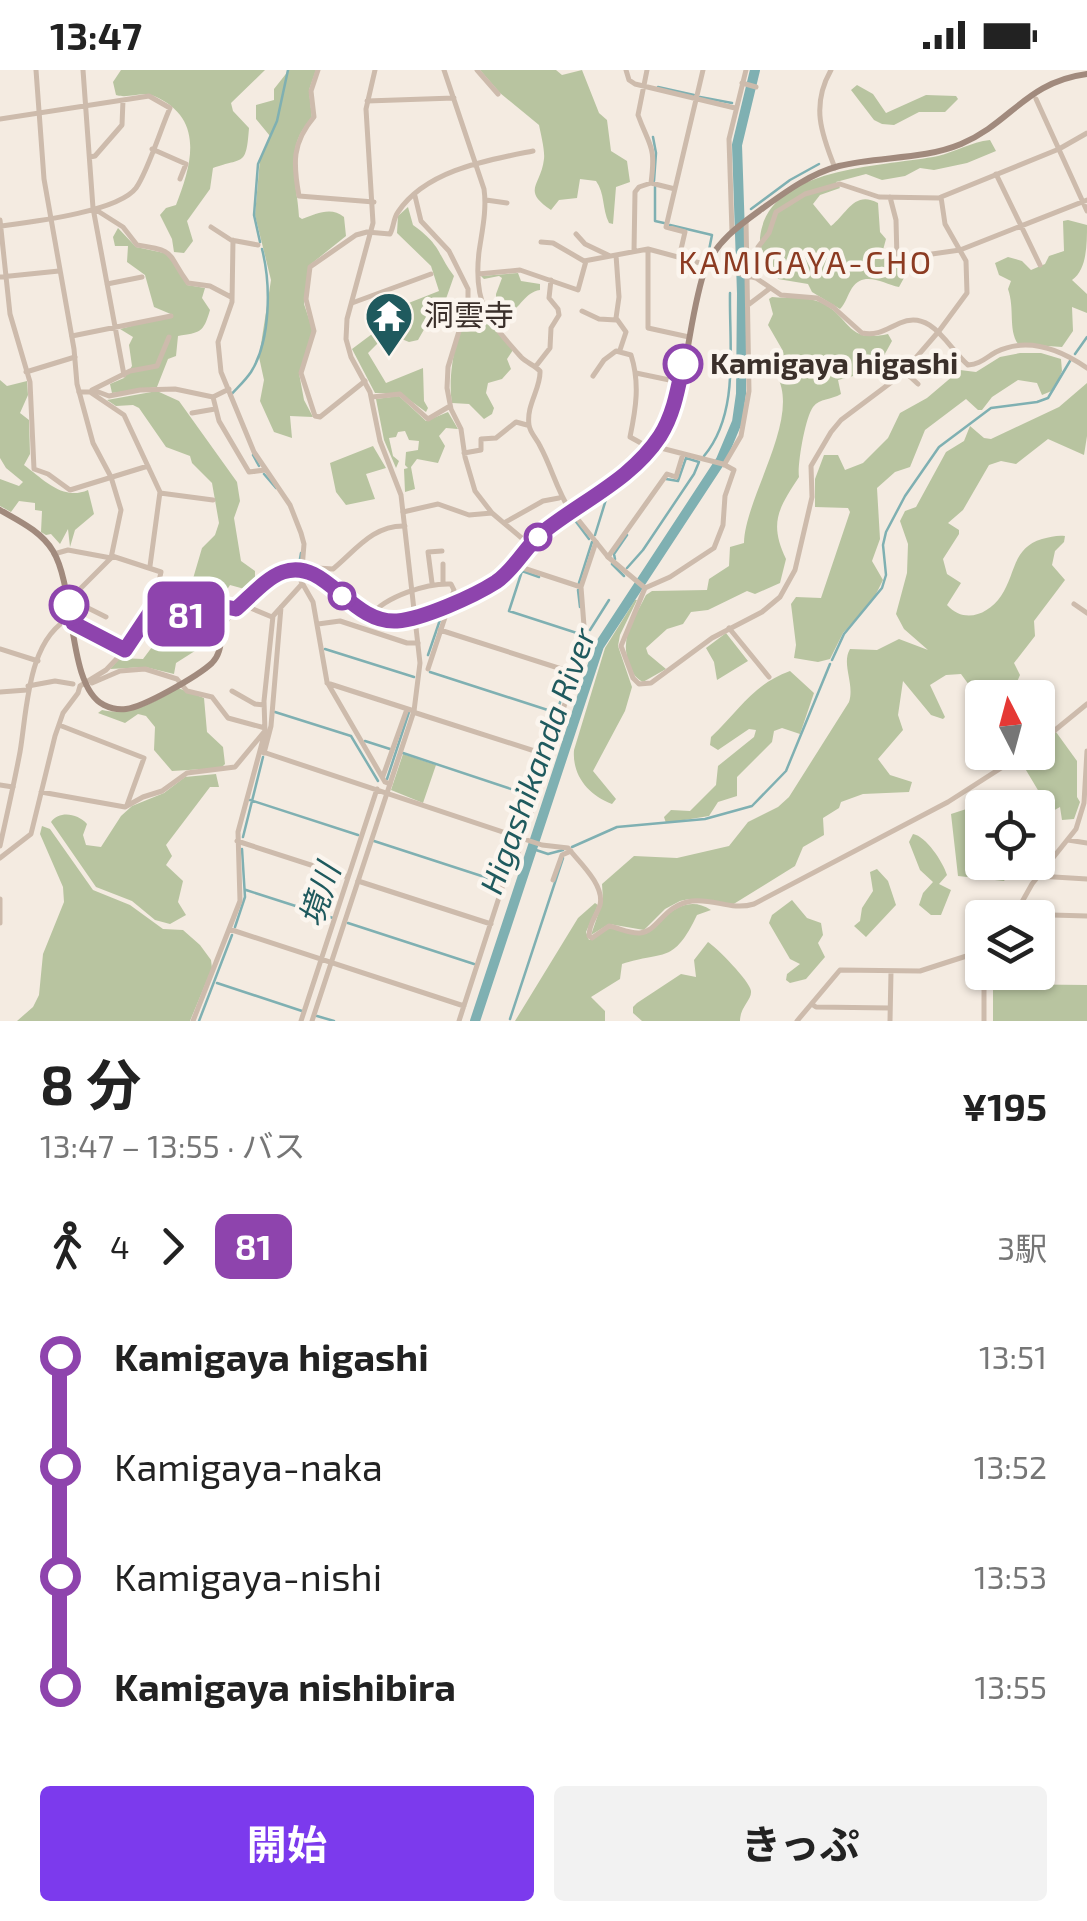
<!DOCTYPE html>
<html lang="ja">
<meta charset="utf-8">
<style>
body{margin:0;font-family:"Exo 2","Noto Sans JP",sans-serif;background:#f2f2f2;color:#222;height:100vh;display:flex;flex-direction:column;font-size:38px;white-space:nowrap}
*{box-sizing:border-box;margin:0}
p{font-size:32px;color:#767676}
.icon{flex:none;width:55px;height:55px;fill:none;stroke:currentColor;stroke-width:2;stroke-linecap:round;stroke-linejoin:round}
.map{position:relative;height:951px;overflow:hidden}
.panel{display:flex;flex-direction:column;background:#fff;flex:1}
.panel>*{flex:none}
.badge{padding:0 20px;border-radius:15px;font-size:35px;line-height:65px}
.needle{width:65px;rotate:354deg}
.controls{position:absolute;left:965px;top:610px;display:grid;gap:20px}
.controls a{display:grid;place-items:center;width:90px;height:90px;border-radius:10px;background:#fff;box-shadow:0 2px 8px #0004;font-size:50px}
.map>.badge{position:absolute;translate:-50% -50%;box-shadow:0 0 0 5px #fff}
.legs{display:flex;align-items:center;gap:15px;height:110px;padding:0 40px;font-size:32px}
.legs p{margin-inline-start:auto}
.summary{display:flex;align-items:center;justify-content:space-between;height:170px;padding:0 40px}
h1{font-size:55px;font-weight:700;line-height:75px}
.primary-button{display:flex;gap:20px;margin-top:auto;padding:20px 40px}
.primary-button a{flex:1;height:115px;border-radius:10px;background:#7c3aed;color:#fff;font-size:40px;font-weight:700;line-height:115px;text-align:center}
.primary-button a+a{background:#f2f2f2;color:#222}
ul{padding:0 40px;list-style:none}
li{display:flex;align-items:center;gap:35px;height:110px;font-size:38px}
li i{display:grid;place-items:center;width:15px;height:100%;margin:0 12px;background:currentColor}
li i::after{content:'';width:25px;height:25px;margin:-12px;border:8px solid;border-radius:50%;background:#fff}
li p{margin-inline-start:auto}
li:first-child i{background:linear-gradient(#0000 50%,currentColor 0)}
li:last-child i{background:linear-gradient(currentColor 50%,#0000 0)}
.status{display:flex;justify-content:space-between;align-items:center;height:70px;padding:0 50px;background:#fff;direction:ltr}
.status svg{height:28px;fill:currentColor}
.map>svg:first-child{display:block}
.green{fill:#b8c4a0}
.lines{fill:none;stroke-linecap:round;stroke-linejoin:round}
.stream{stroke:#7fb0b2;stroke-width:2.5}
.river{stroke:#7fb0b2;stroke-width:10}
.minor{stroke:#cdbbac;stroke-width:5}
.tertiary{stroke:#cdbbac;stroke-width:5}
.secondary{stroke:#a18a7d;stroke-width:6}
.line-1-casing{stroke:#fff;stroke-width:22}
.line-1{stroke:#8e44ad;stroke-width:15}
.stop-1-dot{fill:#fff;stroke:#8e44ad;stroke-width:5}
.labels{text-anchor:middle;stroke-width:9;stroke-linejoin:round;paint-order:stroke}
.poi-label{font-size:30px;fill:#3b302b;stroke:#fbf5ee;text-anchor:start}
.stop-label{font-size:30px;font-weight:bold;fill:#3b302b;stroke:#fbf5ee;text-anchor:start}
.neighbourhood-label{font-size:32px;letter-spacing:2.5px;fill:#8c3b22;stroke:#fbf5ee}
.water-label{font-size:32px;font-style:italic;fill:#1f5a5e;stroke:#fbf5ee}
</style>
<div class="status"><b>13:47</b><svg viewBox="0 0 49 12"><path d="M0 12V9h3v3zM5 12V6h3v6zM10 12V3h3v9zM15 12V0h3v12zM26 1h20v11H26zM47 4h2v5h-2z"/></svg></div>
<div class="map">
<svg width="1087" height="951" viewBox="0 0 1087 951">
<rect width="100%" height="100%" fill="#f4ebe1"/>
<!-- green -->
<path class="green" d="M121,0H265L231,33L233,41L249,58C246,97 244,87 213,98L210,119L187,151L193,171L184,183L174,182L172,169L160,145L166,138L176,135C192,94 205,48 154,26C142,21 128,29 116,25L113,12Z
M289,0H316L309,20L312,48C283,77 297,111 299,147L302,149C316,144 331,136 344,147L346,166L311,194L304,234L313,261L299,303L304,330L313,347L290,346L292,368L274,362L260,331L264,310L259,287L271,210L255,145L260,89L270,66L256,49V35L274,30V19Z
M480,0H556L562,5L582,0L599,43L607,50L611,81L627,91L630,112L616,117L613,154L609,153C602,139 605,123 596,111L580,109L577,128L559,130L551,140C521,120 541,116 544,89C545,80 541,65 539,55L500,23Z
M857,15L873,24L886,43L926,25L956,26L958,29L945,42H919L894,55L882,54L874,50L851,20Z
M990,70L996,81L967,93L934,100L920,98L905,106L882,110L866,104L836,112L840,118L820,125L813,134L831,156C847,144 854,120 878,133L880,162L886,169L883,180L905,206L899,217C884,214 864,200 852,218C847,226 846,233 840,239L812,222L808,214L778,209C775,194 759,185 760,168C767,95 885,97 938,86C955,82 971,72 990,70Z
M408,137L413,155C442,176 436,182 454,206L440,246L426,256L418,270L409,272L399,268L389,273L380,271L368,283L386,313L423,298L424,331L428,338L426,342L400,323H375L352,279L372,264L376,254L393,249L401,236L439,221L431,196L397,163L398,146Z
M1068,150L1087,155C1087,174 1087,200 1072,210L1087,224V243L1072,237L1073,261L1062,277L1018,274C1008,259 1015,239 1008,219L1011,211L999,205L995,193L1008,187L1022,191L1031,200L1045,194L1049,186L1064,181L1063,151Z
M118,158L136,177L169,184L187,215L205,218L202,228L210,240C203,264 200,262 178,266L176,286L168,289L157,317L112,323L110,314L124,308L132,296L129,275L133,267L120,259L173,245L154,237L145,205L127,192L128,176H115L113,167Z
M518,203L521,211L540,214V220C520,223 520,248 496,243V224L502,208L499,206L484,209L481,206Z
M772,227C788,229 805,226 820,232C851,246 845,274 888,264L892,271L876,300L838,310L841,324C831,330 820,328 813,337C805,348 797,396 799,407C778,439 769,453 786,489L780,513L755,524L747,521L708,540L691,542L683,554L667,559L646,578L648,584L666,599L643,612C634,607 633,603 629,593C619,567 635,548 646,525L652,521L707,520L709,509L729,496L730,477L744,473C745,427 801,349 777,306C774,302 770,298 768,294L783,281L768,255L773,244L769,229Z
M474,230L513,280L507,289L511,299L502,309L488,313L486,323L494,338L492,344L484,349L469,334L452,333C447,305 457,253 474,230Z
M1020,283H1041L1061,289L1062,301L1054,320L1042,325L1037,313L1018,310L992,327L982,340H978L966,329L925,360L910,397L895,402L877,418L880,469L872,491L883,510L873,530L843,563L830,589L818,592L794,588L796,575L791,534L796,527L821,528L850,442L848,438L815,437V409L824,385H838L845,400L863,393L888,368L900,343L927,328L960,300L976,302L1000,287Z
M0,310L7,316L27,311L28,325L20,343L29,350L30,384L24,395C44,410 63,431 88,420L94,444L75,460L70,477L68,459L60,474L51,464L46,465L41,462L42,441L35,440V433L19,431L11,442L0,436V409L19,416L23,412L6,398L0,388Z
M1087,313V366L1084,385L1048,369L1016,394L1001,391L989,395L963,440L948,453L959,460V464L943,489L947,504L961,513L947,535C964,554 988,545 1001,526C1016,504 1012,478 1042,469C1051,467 1057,465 1065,466L1064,472L1055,481L1052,495L1065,510L1034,551L1035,566L1014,593L1020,605L1014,619L1006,627L982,628L977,626L961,604L946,605L930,615L945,647L943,649L931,645L903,611L898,645L903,660L878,689L890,705L912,712L909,722L863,724L841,732L839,738L823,748L824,765L803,777L795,796L732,835L689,829L680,831L665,839L644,860L609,854L591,865L603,830L602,814L634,786L677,788L729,776L748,752L778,737L789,727L849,632C855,614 841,594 850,579L877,580L899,569L928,580L904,559L896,544L907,503L908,474L900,451L905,441L916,437L946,382L964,371L970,356L984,368L991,369L1059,337Z
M157,321L179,331L237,412L240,431L234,448L241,491L255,501V513L248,520L230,515C215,539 203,545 174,541L187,529L202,478L215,465L219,453L212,413L192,393L190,386L166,377L139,338L133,335L116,336L107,330Z
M399,326L426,351L448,342L458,359L446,358L439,366L445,376L438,393L417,389L411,397L415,419L405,422L404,399L408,398L405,395L406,382L418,380L419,371L409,370L405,361L398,362L396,367L389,368L393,386L399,391L396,398L384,370L376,329Z
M373,376L386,398L366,404L375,429L346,435L336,422L330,393Z
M635,530H637L620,565L618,576L632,617L625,641L593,701L616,729L612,734C588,725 572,705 574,680L605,578Z
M726,563L748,591L717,610L714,592L706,578Z
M164,573L196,575L198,579L176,593L174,604L145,597L110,599L120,588L143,589L152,577Z
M790,601L814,623L800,664L782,658L774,661L772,672L737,707V726L718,732L709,746L666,753L664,747L671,740L690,741L716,715L718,696L754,667L756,660L749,659L718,680L710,675L711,667C741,639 752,615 790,601Z
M178,618L204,628L207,662L223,677L225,694L221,698L172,701L154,680L155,657L146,646L138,644L125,653L98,643L102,640C133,646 152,633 178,618Z
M1056,662L1077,691V727L1080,732L1074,749L1062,750L1060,737L1051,742L1020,690L1029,683L1038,682V676Z
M403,684L436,695L423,733L391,720Z
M216,704L219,717H210L166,775L172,786L166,795L183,811L178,832L186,845L170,854L155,850L132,831L96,817L51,752C60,740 78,744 87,754L83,765L86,775L101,777L121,746L132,736L164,723L185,707Z
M994,730L998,731L1001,737L982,738V792L1028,793L1013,797L1004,811L958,806L951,744Z
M42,756L50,759L93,820L130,835L163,859L183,860L200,875L211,890L212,898L190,951H17L33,937L39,925L43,884L64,832L63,817L40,764Z
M913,764C926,766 943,792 947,805L939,814L951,820L941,845H931L919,835L923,823L933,812L920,800L909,772Z
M877,799L888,811L896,835L866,867L854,856L860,851L862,838L873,821L870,802Z
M792,830L807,848L821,853L823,865L818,873L825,887L806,909L790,913L786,910L787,904L800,894L790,889L769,853L772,845Z
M595,833L598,835L586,862L589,870L610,858L646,864C665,846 685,823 711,840L697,845C673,895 665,880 622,894L620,909L591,927L605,941V951H515L578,848Z
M708,872C716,877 750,911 751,921C752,930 740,937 740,951H642L633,943V937L637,933L681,904L696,907L694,890Z
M993,914L1087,915V951H993Z"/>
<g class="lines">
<!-- stream -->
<path class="stream" d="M658,17L694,25
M700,27L732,33
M653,67L656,83L654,111
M655,117V151L664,153
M751,139L790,110L819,94
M739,140H742
M670,155L712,165L709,180
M260,172L254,145L258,94L277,51L288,0
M1075,284L1087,267
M230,326C237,318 245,311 251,302C271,270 271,214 262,179
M253,385L259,396
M704,386C740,343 729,276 730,223
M264,404L276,418
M574,449L589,469
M595,465L608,423L638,397
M615,489L614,484L627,465
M612,494L624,506
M627,498L643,480L694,404L699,392L686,388L678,411L666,409
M298,500L301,483
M539,507L522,501L509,541L583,565
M579,513L592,472
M578,520L580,537
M590,560L609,530
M325,579L414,607
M428,585L442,544
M832,590L844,564L882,518L886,505L883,475L886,462L905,426L939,377L991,338L1037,332L1048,328L1070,291
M572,599L582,569
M430,602L557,643
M275,642L351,666L378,711
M365,671L390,679
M544,681L569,605
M403,683L529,725
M387,709L409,642
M250,730L358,765
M517,760L542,687
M243,767L263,687
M374,771L500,812L513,771
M572,777L617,757L705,749L752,736L786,701L830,594
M533,779L548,784L563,780
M246,820L333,848
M348,853L474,894
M235,857L245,827L242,779
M217,913L302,941
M317,946L334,951
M510,949L563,788
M199,951L232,865"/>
<!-- river -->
<path class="river" d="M475,951L599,576L721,390L737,352L741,324L742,223L737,75L755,0"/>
<!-- minor -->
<path class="minor" d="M83,0L93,138L124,305
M318,0L311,21L314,47C292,73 293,93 299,126L374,132
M444,0L484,119C487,140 482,161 479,182C473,234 488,250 521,287C527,293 534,295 540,301C541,318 526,335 529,355C530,363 537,369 540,376C552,398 557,421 571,442
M477,0L498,24
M626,0L629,10L635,14L735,38
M831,0C811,35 821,63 835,98
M742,13L756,17
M1036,29L1087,141
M367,31L454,28
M0,49L149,26L170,38C161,58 148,101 136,118C118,142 31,152 1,156
M152,79L186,94L180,109
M90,87L95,86L122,55L123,30
M996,104L1040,195
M651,113L675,119
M415,126L421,151L449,181L468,219V232L448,297L447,318L451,339L461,359L465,387L475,421L492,443L530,475
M890,127L896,150L897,189L960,180L1087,130
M486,130L507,133
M93,138L123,157L137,175C178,181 166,183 188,213L210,216L231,227
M0,150L10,244L30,312L34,399L48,404L70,420L148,396
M211,157L231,170L258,175
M732,162L729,69L746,0
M576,164L585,174L608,185
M233,170L232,232L218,272L221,302L254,382L290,435L301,463L304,474L301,511L313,532L327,612L385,712L390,714
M541,172L553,173L584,191L648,179L756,208L781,225L817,228L833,237L862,263C878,266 886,259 900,253C932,239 948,278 968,295C981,294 985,288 996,282C1028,266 1061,280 1087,298
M648,179V258L689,267
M634,181L635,122L639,117L651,113C656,75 650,78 638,45L647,0
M616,185L619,227L616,248L626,262L620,280
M679,188L685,162L666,157L703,0
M478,204L520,200L578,220L586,191
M0,207L59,201
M749,207L755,200L758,177L769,163L776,142L805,124L840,114L879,127L940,128
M107,214L142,207
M352,233L431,204
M748,235L769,219
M582,241L599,249L616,250
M72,266L171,246
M536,296L550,278L551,258L559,245L558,239L549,228L551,210
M26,302L75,287
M905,302L918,314
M636,303L679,312
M593,306L604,290L616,281L631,285C640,313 636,338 630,367L650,378
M365,311L320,347L315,346L301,303L314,261L306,229L310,197L356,165L367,162L390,164C394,157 393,149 398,142C426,100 488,90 533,81
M92,320L130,301L157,296L169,267
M93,320L109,326L140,320L175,319L213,327L229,319
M79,322H90L124,345L160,422L150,496
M213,327L219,351L249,402L265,400
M372,327L400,324L428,349L450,336
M192,343L215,339
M464,383L481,380V369L496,368L516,352L527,355
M724,395L741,366L749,321L746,150
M160,423L213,430
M403,442L438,434L469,445L492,443
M504,453L543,431L559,428
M54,484L68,480L111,488
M608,487L667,404L676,407L683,384
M443,494V513
M514,495L581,517
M312,503L317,498L333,499C356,480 373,455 405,456
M432,513L428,482L442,481
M645,518L670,507L714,478L723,455L725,426L734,400L723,394L653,376
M72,530L106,547
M241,534L272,547
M1074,534L1087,543
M153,539L172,544L217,547L228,536L236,539
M370,546C386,526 427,513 451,514L454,520L428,599
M73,553L125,580
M318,554L340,551L407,573H418
M729,558L769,607
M440,560L574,603
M0,579L38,591
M92,613L120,601L145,599L177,609L187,621L212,627L228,648L265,658
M327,613L414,641
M28,616L55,611L73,614
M232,621L255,634L264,635
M0,622L27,620
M413,642L547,685
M59,655L144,688L127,735
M1038,674L1087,634
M260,681L542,775L568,778C579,792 605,815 600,835C596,847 589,853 589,866L592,868L609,856C619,858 630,864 640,863C659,861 663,835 692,831C714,828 731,841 754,834L948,732L1026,682
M264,683L271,656L281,537
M383,706L407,639
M0,715L13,717
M41,722L125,737
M125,737L143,727L162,721L187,703L235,697L264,662
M1068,770L1087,773
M237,771L348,807
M0,788L31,764L55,666L63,643L78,623L80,616L106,600L125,580L152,543L161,502L112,486
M1038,806L1087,809
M553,810L562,785L571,781
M358,811L491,854
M1013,848L1032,814L1076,759L1084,733L1087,681
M229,859L464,936
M813,935L816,937L890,938
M193,951L240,831L238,762L265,662L264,631L273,546L302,514
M301,951L377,719
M459,951L503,815L520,778L585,569L581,517L596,472
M797,951L840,900L920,901L982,881
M890,951L891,902
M984,951V902"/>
<!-- tertiary -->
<path class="tertiary" d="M36,0L44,109L74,279L77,314L93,373L111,407L121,440L111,488L69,530
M572,442L608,487L645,518L621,576L633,608L639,614L651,613L712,568L762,542L780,527L795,500L812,427L811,396L831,362L841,350L901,305L939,261L967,223L966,191L945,154L941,127L1059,79L1087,63
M0,776C7,744 14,714 20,682C27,642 27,567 72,547
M0,829V853
M1015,844L1087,846
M312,951L414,641L420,593L401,425L380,371L370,322L351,287L346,269L347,249L373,153L366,39L375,0"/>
<!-- secondary -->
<path class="secondary" d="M0,440C19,451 41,461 53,481C76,519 67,617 104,635C110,638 118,640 126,639C144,637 198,606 212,593C224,581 219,564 226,551C234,534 261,514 276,505C318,480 344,541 380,550C409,556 469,529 494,513C513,502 523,479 541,465C582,429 639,408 665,357C689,310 688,246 706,196C718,171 737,157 759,141C784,123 809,104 839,96C879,86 923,90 961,74C1011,53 1026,12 1087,4"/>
</g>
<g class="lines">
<!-- line-1 casing -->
<g class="line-1-casing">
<path id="line-1" d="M69,535L73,553L125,580L153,538L172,544L218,547L226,537L236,539C250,527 266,508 283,502C326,487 350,554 397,551C423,549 474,526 496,512C515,499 525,477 543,462C583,430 631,410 660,366C674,344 678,318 683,294"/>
</g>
<!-- line-1 -->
<use href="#line-1" class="line-1"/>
</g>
<!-- icons -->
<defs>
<g id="temple-pin" transform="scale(2.5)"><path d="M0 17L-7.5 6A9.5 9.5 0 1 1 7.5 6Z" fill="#1f5a5e" stroke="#fbf5ee"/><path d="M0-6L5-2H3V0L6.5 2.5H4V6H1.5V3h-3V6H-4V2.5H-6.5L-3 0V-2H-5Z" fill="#fff"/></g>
</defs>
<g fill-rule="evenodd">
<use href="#temple-pin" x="389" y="246"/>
</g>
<!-- markers -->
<g class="stop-1-dot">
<circle cx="683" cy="294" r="18"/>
<circle cx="538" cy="467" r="12"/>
<circle cx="342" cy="526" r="12"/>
<circle cx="69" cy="535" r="18"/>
</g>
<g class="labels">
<!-- poi labels -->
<g class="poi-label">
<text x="424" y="256">洞雲寺</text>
</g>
<!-- stop labels -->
<g class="stop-label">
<text x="710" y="304">Kamigaya higashi</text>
</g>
<!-- neighbourhood labels -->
<g class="neighbourhood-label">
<text x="806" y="204">KAMIGAYA-CHO</text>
</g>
<!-- water labels -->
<g class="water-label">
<text transform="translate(538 691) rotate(-70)" y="11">Higashikanda River</text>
<text transform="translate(320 825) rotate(-72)" y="11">境川</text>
</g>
</g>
</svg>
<div class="controls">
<a><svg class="needle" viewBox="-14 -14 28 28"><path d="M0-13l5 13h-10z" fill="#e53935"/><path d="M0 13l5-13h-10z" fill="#767676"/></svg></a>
<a><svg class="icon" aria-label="locate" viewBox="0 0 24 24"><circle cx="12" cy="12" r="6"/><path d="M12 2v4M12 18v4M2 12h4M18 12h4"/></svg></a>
<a><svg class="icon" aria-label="layers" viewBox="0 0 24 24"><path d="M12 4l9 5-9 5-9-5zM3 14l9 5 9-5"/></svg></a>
</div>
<b class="badge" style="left:186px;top:544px;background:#8e44ad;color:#fff">81</b>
</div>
<section class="panel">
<div class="summary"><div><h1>8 分</h1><p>13:47 – 13:55 · バス</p></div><b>¥195</b></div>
<div class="legs"><svg class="icon" aria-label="walk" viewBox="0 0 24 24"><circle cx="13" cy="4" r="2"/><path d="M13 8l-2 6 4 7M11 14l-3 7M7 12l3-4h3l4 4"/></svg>4<svg class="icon" aria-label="forward" viewBox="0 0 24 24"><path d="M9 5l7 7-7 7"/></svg><b class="badge" style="background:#8e44ad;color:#fff">81</b><p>3駅</p></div>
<ul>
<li><i style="color:#8e44ad"></i><b>Kamigaya higashi</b><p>13:51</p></li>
<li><i style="color:#8e44ad"></i><span>Kamigaya-naka</span><p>13:52</p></li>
<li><i style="color:#8e44ad"></i><span>Kamigaya-nishi</span><p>13:53</p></li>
<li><i style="color:#8e44ad"></i><b>Kamigaya nishibira</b><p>13:55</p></li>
</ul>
<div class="primary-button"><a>開始</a><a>きっぷ</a></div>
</section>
